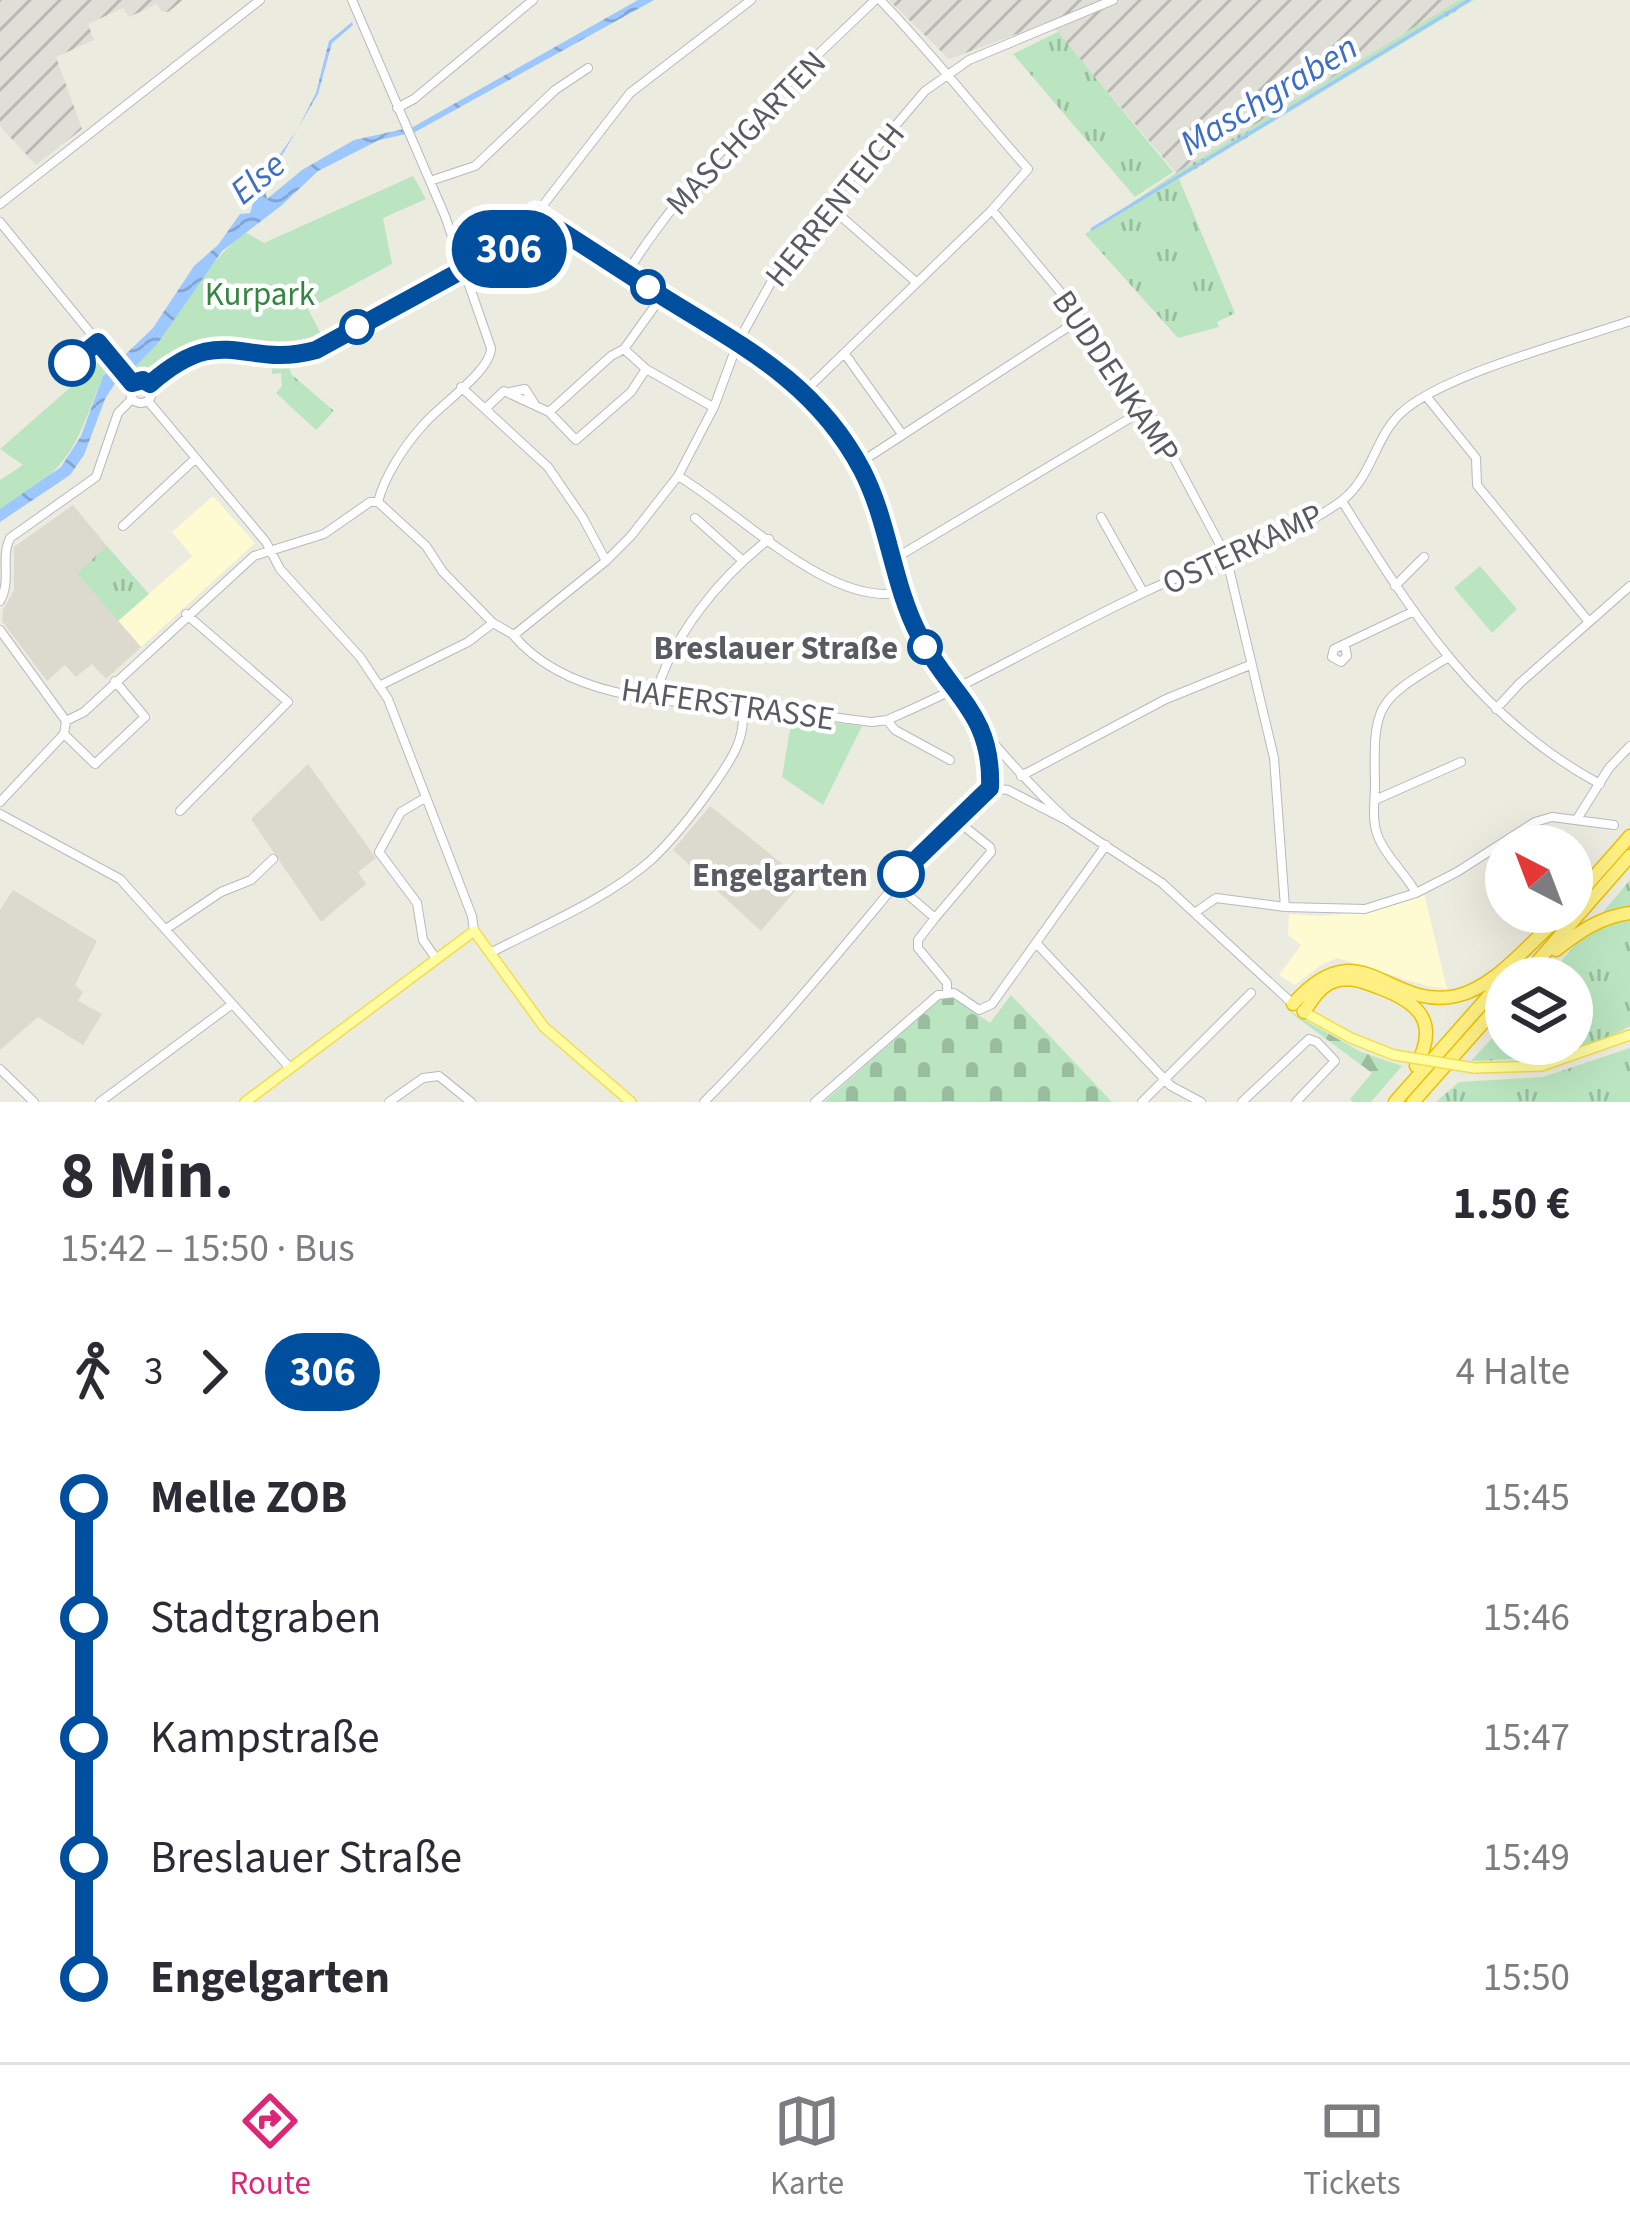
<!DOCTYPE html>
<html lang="de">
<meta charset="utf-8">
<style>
body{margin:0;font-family:"Source Sans 3",sans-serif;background:#f7f7f7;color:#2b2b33;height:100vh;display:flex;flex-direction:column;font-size:45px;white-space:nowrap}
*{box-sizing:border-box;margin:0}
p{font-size:39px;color:#7c7c81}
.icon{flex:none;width:66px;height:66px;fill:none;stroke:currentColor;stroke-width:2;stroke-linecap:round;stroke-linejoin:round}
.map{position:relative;height:1102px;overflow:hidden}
.details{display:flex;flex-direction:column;background:#fff;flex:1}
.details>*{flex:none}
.badge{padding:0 24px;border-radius:39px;font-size:42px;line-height:78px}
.needle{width:78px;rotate:318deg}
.fabs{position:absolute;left:1485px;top:825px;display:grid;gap:24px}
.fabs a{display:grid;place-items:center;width:108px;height:108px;border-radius:50%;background:#fff;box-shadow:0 12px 48px #0002;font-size:60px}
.map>.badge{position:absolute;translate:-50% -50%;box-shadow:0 0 0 6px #fff}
.legs{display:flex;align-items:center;gap:18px;height:132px;padding:0 60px;font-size:39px}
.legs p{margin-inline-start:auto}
.summary{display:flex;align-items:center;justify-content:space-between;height:204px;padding:0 60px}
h1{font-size:66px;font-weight:700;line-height:90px}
ul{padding:0 60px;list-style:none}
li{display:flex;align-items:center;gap:42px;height:120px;font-size:45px}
li i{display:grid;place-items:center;width:18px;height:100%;margin:0 15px;background:currentColor}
li i::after{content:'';width:30px;height:30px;margin:-15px;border:9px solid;border-radius:50%;background:#fff}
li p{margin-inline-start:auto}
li:first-child i{background:linear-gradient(#0000 50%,currentColor 0)}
li:last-child i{background:linear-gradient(currentColor 50%,#0000 0)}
.tab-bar{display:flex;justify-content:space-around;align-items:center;height:168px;border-top:3px solid #e1e1e2;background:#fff;font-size:33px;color:#7c7c81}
.tab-bar a{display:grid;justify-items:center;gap:6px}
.tab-bar .active{color:#db2777}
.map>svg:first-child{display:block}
.commercial{fill:#fefad2}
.industrial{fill:url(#industrial-furrows)}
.education{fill:#dcdace}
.grass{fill:url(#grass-tufts)}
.forest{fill:url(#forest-firs)}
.cemetery{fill:url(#cemetery-stones)}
.park{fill:#bae5c0}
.water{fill:url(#water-waves)}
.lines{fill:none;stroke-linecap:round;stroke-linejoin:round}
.stream{stroke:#9cc7ff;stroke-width:3}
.minor-casing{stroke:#b7b9bf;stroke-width:10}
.major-casing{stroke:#f4dc50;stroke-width:12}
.highway-casing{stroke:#ebc000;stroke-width:15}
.minor{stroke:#fff;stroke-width:8}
.major{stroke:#fffca1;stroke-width:9}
.highway{stroke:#fff083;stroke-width:12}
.major-bridge-casing{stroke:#f4dc50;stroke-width:12;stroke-linecap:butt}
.major-bridge{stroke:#fffca1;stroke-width:9}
.line-1-casing{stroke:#fff;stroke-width:27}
.line-1{stroke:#004f9f;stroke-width:18}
.stop-1-dot{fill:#fff;stroke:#004f9f;stroke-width:6}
.labels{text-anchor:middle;stroke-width:9;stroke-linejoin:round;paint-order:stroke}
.street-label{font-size:33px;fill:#585b61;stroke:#fff}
.park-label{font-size:33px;fill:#338541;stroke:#fff}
.stop-label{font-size:33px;font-weight:bold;fill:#585b61;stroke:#fff;text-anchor:end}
.water-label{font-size:36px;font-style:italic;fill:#3d6dc4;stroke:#fff}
</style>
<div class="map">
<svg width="1630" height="1102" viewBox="0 0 1630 1102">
<defs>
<pattern id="industrial-furrows" width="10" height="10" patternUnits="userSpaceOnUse" patternTransform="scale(3)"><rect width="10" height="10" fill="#dfded7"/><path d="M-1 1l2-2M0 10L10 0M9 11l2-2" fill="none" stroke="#b8b7b2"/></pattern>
<pattern id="grass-tufts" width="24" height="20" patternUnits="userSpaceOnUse" patternTransform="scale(3)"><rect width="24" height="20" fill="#bae5c0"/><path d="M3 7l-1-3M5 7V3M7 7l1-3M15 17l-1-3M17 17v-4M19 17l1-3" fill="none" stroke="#9abd9f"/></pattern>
<pattern id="forest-firs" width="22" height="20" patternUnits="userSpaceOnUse" patternTransform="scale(3)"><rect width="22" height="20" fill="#bae5c0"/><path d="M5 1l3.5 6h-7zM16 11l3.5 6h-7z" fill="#9abd9f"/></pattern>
<pattern id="cemetery-stones" width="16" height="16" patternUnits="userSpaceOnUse" patternTransform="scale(3)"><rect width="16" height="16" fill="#bae5c0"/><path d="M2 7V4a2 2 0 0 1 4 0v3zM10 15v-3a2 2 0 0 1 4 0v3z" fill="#9abd9f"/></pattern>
<pattern id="water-waves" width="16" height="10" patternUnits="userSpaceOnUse" patternTransform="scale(3)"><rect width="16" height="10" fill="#9cc7ff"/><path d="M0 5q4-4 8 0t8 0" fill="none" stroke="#82a5d2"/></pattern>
</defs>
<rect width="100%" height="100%" fill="#ecebdf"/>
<!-- commercial -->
<path class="commercial" d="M213,496L255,543L141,647L118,621L192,556L172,532Z
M1424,893L1447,989L1427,986L1337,958L1321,965L1295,985L1279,975L1301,945L1288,935L1289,914L1321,916L1376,910Z"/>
<!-- industrial -->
<path class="industrial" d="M0,0H183L168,12L161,11L157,4L129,17L123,8L88,24L94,40L56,57L82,129L36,165L0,126Z
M889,0H1459L1176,173L1049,22L949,59Z"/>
<!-- education -->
<path class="education" d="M73,505L107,546L77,573L141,647L106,679L92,664L76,677L65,665L47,681L2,621L3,610L14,590V547Z
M308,764L376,858L358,872L366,884L321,922L251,819Z
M710,806L804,881L761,931L673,850Z
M13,890L97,941L75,985L83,992L78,1001L102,1014L83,1045L38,1017L0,1050V910Z"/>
<!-- grass -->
<path class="grass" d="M1459,0H1474L1179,179L1235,313L1217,322L1219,327L1178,338L1085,234L1176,173Z
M1058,32L1173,172L1135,197L1013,54Z
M277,361H286L292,375L334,411L316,430L276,393L282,386L281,373L272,374V366Z
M107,546L149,594L118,621L77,573Z
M1630,880V1026C1576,1056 1531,1059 1471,1061L1506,1023V1044H1572V978H1547Z
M1630,1048V1102H1436L1459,1082L1543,1077Z"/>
<!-- forest -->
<path class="forest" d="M1287,1010L1361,1052L1402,1066L1371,1102H1353L1350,1099L1372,1073Z"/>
<!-- cemetery -->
<path class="cemetery" d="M1011,995L1112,1102H824L940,999L951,997L990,1023Z"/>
<!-- park -->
<path class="park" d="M413,176L426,199L383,218L392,264L308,309L323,338L291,345L269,341L264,345C204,339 195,339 144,373L132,370C173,327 198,270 245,232L264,243Z
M104,358L110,366L103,376C73,450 73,467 0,509V480L23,465L0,449Z
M1480,566L1517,609L1492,633L1454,588Z
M792,718L862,726L823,805L782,777Z"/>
<!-- water -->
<path class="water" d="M638,0H654L415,132L379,140L318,171L282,205L222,251L158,343L132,370L119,377L105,399L84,455L70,475L0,522V509L61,467L81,436L103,376L153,328L194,266L218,245L240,214L250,213L259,184L297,130L316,93L329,41L352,22L353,25L332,43L318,94L264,186L267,199L302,170L354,140L413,127Z"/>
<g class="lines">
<!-- stream -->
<path class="stream" d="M1092,229L1469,0"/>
<!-- minor casing -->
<g class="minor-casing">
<path id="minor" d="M352,0L445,216L491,348C491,371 440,405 424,424C404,446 384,477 378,502L426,546L443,572L493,623L514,635L606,561L631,536L678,476L714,407L738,342L789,250L925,91L969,60L1113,0
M397,108L414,99L533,0
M430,181L475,166L555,90L588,68
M0,204L260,0
M828,205L916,282
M992,210L1082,318L1147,408L1226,556L1274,758L1285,907
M536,215C580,242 623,271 667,299C730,338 794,371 839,433C880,490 886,557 912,620C940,689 1014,770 1068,821
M0,222L132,384
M627,273C692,168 787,85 875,0
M624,349L646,369L713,407
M845,354L902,434
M130 392a11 11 0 1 1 22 0a11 11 0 1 1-22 0Z
M150,384C224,319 243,370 316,349L457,273L492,264L509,249L630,93L751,0
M461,387L548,467L583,518L606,561
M510,392L525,389L534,403
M804,392L992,210L1028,169C978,113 933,54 880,0
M1426,396L1476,458L1477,485L1589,622
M148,401L266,542L280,569L360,657L388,699L472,916L474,931
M485,409L504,391L549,412L611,356L624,349L662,296
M549,412L576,440L631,392L646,369
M858,464L1082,318
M678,476C738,511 831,609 902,592
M1342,501C1412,614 1479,719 1600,784
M1101,517L1143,592
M695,518L742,560
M123,526L195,459
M894,559L1147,408
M1395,586L1424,557
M0,601C12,580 0,558 10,538L96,477L118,413L132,399
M0,630L66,721
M514,636C571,703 680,702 760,708C798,711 835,718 872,722L887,720C977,682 1061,631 1149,590C1207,563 1289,539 1340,502C1372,479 1374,438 1401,413C1443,374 1573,341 1630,321
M1345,646L1347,656L1341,662L1332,657L1334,649L1412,612
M379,686L468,642L493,623
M654,699C672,636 718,579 769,539
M1496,709L1520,683L1630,586
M887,720L895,730L950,760
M64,734L95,764L145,717L115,681
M987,740L990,788
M1021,776L1166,699L1250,665
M990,788L1008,790L1068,821L1162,883L1293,1004
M425,798L401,812L379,852L417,903L423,940L435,957
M1375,800L1461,762
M0,802L64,734L66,721L84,712L254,556L324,534L370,502H378
M180,811L288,702L186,614
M0,814L120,879L290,1068
M1577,819L1609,768L1630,746
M894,883L935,918L918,940V948L947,983V991
M1416,893C1406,874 1388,859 1379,839C1371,821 1375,803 1375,784C1373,702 1377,701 1447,658
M1196,912L1216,898L1285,907L1365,909L1416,893L1457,872L1535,822L1552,817L1614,825
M935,918L991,852L990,847L955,819
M166,929L221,892L251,880L273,859
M1037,944L1171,1086L1201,1102
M490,953C542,926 605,900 650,861C674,839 696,810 715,783C731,760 747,737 742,708
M0,1069L34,1102
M100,1102L231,1005
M389,1102L423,1078L439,1076L471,1102
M704,1102C765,1041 821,974 876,908C908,870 946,811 990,788
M815,1102L938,995L954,993L979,1010L992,1004L1106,845
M1142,1102L1251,993
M1242,1102L1309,1039L1317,1042L1335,1061L1296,1102"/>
</g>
<!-- major casing -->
<g class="major-casing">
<path id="major" d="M1302,1011L1351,1038L1394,1055
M1474,1068L1541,1066L1630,1035
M245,1102L474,931L544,1027L631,1102"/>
</g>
<!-- highway casing -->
<g class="highway-casing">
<path id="highway" d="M1572,902L1630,836
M1556,950C1579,932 1600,917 1630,913
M1523,978L1630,856
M1293,1004C1360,927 1388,1011 1456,996C1493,988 1525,948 1553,923
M1304,1012C1311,1002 1318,989 1330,983C1346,975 1362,981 1377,987C1419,1002 1440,1022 1416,1066
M1395,1102L1517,964
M1413,1102L1506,997"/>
</g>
<!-- minor -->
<use href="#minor" class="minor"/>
<!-- major -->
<use href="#major" class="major"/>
<!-- highway -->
<use href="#highway" class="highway"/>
<!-- major-bridge casing -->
<g class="major-bridge-casing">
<path id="major-bridge" d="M1394,1055L1474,1068"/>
</g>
<!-- major-bridge -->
<use href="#major-bridge" class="major-bridge"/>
</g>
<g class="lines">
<!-- line-1 casing -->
<g class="line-1-casing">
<path id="line-1" d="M72,363L98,342L132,383L143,380L150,384C224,319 243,370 316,350L457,273L493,264L536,214L549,223C587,248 626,273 665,298C744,347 816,383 862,470C889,522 892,583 919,635C950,696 993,712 990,788L901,874"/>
</g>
<!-- line-1 -->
<use href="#line-1" class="line-1"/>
</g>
<!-- markers -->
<g class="stop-1-dot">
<circle cx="648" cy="287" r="15"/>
<circle cx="357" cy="327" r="15"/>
<circle cx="72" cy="363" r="21"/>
<circle cx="925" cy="647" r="15"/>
<circle cx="901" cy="874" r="21"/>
</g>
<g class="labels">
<!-- street labels -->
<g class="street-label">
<text transform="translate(745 132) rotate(-46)" y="12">MASCHGARTEN</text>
<text transform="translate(834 204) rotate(-51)" y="12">HERRENTEICH</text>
<text transform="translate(1117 376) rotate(56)" y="12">BUDDENKAMP</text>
<text transform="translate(1242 548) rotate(-25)" y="12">OSTERKAMP</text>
<text transform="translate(728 703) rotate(8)" y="12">HAFERSTRASSE</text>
</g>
<!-- park labels -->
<g class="park-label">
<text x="260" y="305">Kurpark</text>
</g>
<!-- stop labels -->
<g class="stop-label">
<text x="898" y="659">Breslauer Straße</text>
<text x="868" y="886">Engelgarten</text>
</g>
<!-- water labels -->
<g class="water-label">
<text transform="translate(1268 94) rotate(-31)" y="13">Maschgraben</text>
<text transform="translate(257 177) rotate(-40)" y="13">Else</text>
</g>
</g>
</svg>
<div class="fabs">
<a><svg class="needle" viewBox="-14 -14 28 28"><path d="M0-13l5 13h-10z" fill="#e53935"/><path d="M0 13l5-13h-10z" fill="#7c7c81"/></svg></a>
<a><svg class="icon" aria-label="layers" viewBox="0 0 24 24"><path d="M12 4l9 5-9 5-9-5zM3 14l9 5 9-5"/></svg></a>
</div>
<b class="badge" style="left:509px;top:249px;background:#004f9f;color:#fff">306</b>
</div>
<section class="details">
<div class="summary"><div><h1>8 Min.</h1><p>15:42 – 15:50 · Bus</p></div><b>1.50 €</b></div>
<div class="legs"><svg class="icon" aria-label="walk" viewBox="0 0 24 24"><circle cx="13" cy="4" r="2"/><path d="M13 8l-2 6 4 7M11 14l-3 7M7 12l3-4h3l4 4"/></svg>3<svg class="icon" aria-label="forward" viewBox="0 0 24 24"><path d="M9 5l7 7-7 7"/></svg><b class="badge" style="background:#004f9f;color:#fff">306</b><p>4 Halte</p></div>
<ul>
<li><i style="color:#004f9f"></i><b>Melle ZOB</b><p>15:45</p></li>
<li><i style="color:#004f9f"></i><span>Stadtgraben</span><p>15:46</p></li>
<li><i style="color:#004f9f"></i><span>Kampstraße</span><p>15:47</p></li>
<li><i style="color:#004f9f"></i><span>Breslauer Straße</span><p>15:49</p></li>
<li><i style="color:#004f9f"></i><b>Engelgarten</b><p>15:50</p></li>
</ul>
</section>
<nav class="tab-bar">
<a class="active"><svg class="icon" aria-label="directions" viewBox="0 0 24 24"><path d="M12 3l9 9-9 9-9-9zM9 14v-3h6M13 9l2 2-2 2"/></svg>Route</a>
<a><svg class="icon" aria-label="map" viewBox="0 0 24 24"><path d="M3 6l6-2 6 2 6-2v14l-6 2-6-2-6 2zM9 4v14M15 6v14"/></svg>Karte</a>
<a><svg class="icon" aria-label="tickets" viewBox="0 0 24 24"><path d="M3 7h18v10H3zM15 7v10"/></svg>Tickets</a>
</nav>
